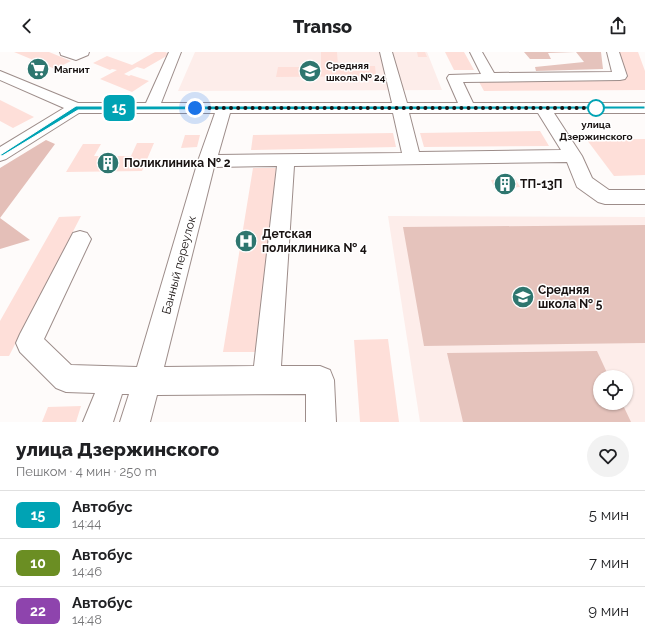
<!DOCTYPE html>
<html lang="ru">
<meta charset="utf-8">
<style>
body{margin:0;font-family:Raleway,sans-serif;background:#f2f2f2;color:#202124;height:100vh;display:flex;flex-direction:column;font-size:15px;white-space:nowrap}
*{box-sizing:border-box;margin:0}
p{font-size:13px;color:#757577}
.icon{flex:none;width:22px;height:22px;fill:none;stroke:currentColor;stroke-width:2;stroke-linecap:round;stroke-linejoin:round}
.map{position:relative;height:370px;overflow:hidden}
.side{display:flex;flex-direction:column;background:#fff;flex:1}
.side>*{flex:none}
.badge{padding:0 8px;border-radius:6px;font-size:14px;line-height:26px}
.fabs{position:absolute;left:593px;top:318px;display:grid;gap:8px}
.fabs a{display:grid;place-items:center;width:40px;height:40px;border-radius:50%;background:#fff;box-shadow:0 1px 3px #0004;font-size:20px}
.you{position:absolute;width:20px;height:20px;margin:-10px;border:3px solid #fff;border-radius:50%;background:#1a73e8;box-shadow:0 0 0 6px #1a73e833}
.map>.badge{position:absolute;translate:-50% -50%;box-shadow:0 0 0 2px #fff}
.round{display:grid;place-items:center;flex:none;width:42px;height:42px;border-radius:21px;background:#f2f2f2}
.headline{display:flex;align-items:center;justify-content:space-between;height:68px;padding:0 16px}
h1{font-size:19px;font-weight:800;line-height:30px}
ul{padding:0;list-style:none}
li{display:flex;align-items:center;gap:12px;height:48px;padding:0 16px;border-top:1px solid #e0e0e0}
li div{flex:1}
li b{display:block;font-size:15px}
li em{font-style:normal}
li .badge{min-width:44px;font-weight:700;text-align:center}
header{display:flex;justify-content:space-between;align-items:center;height:52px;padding:0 16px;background:#fff;font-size:18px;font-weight:800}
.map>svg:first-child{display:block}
.built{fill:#fdedea;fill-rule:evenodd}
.green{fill:#e5c3bc}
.forest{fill:#e4bfb8}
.building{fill:#fedfd9}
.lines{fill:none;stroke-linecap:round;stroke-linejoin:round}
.minor-casing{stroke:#9d8d8a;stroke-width:2}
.minor{fill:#fff;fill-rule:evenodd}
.line{fill:#00a3b4;stroke:#fff}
.walk{stroke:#181211;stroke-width:4;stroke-dasharray:0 7.2}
.stop-dot{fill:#fff;stroke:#00a3b4;stroke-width:2}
.labels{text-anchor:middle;stroke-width:3;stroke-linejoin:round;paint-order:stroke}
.far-poi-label{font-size:10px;font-weight:bold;fill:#181211;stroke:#fff;text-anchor:start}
.far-stop-label{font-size:10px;font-weight:bold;fill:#181211;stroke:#fff}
.poi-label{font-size:12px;font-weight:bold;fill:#181211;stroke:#fff;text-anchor:start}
.street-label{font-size:12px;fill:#181211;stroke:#fff}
</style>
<header><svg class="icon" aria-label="back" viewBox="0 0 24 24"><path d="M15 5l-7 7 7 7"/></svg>Transo<svg class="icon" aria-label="share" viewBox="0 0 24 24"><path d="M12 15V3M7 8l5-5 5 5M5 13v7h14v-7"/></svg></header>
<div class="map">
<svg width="645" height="370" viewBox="0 0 645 370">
<rect width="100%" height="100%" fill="#fefbfa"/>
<!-- built -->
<path class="built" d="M195,0H427L442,38L178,39Z
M388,164L645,165V370H420ZM600,325H626V351H600Z"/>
<!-- green -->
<path class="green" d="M524,0H601L603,17L536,19L535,15L584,10L576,0L548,1L551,7H530Z
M645,173V291L424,294L403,175Z
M597,299L609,325H600V351H622L631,370H463L447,301Z"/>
<!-- forest -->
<path class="forest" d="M46,88L55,92L0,166V116Z
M0,166L30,188L0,197Z"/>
<!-- building -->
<path class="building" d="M14,0H49L71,9L55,17Z
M155,0H165L170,2L144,17L137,15L124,22L129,24L131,23L149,29L132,40L100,27L117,18L112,17L110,18L93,11L107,4L132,13Z
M321,0H337L338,14H375L376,24L276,25L278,15H321Z
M417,0H425L427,5H418Z
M445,0H464L474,18H454Z
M617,0H638L645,19V38L484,39L478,28L626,27Z
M0,48L34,65L13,76L0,69Z
M540,79L549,94L424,95L420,81Z
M393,81L396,95L251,98L253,83Z
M185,83H200L197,95L181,96Z
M645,87V123L614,124L587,88Z
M137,91H154L142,119L66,120L83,92H101L94,104H131Z
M253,116H276L257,300H223Z
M515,126L520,135L495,137L491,128Z
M81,164L9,304H0V269L59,165Z
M388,287L399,370H360L354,288Z
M81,354L76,370H42L48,355Z"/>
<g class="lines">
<!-- minor casing -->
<g class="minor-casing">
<path id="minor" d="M60,0H89L88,3L76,8L61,3Z
M169,0H181L161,51H392L380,0H392L407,51H458L447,26L449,23L481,22L470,0H482L494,21L612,20L607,0H619L627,24L625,27L620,28L463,30L473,51H645V61H554L582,104L592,126L609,138H645V152H605L598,150L577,135L567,110L294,114L281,314H320L330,318L334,328L336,370H306V342L157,343L150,370H120L129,342H122L113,370H83L95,341L66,340L56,336L20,300L16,291L20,282L73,181L80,179L87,181L91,187L44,287L71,313L137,315L198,109L215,61H79L6,107L0,109V95L64,56L0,28V19L78,51H146ZM230,61H393L402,101L218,103ZM409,61H538L561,98L419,100ZM277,114L254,314L164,315L214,115Z"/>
</g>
<!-- minor -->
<use href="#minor" class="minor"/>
</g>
<!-- line -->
<path class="line" d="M645,54V57L78,58L2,104L0,103L76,54Z"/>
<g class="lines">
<!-- walk -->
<path class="walk" d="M195,56H602H596"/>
</g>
<!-- icons -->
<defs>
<g id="supermarket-disc" transform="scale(1.15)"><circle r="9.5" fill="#2e766f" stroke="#fff"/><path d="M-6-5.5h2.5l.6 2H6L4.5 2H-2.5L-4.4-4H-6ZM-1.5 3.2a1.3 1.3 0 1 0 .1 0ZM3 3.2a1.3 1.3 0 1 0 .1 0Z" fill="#fff"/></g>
<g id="school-disc" transform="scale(1.15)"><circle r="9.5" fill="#2e766f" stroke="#fff"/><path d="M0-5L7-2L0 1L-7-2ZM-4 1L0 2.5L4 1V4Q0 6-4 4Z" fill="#fff"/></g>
<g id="building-disc" transform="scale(1.15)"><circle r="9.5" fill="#2e766f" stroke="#fff"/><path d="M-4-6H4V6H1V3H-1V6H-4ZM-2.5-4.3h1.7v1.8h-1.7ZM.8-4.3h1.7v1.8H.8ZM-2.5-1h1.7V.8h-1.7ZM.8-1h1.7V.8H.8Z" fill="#fff"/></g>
<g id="hospital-disc" transform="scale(1.15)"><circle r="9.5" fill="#2e766f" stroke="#fff"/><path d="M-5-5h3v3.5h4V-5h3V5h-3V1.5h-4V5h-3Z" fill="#fff"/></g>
</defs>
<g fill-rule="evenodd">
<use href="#supermarket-disc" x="38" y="17"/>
<use href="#school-disc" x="310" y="19"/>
<use href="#building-disc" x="108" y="111"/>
<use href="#building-disc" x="505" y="132"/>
<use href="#hospital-disc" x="246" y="189"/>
<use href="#school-disc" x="523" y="245"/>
</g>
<!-- markers -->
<circle class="stop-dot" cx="596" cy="56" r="8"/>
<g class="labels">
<!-- far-poi labels -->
<g class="far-poi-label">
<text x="326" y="17">Средняя<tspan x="326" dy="12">школа № 24</tspan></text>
<text x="54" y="21">Магнит</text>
</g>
<!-- far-stop labels -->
<g class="far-stop-label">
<text x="596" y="76">улица<tspan x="596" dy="12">Дзержинского</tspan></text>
</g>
<!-- poi labels -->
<g class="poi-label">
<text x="124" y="115">Поликлиника № 2</text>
<text x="520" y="136">ТП-13П</text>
<text x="262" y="186">Детская<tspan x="262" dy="14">поликлиника № 4</tspan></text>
<text x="538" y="242">Средняя<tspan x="538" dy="14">школа № 5</tspan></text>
</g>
<!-- street labels -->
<g class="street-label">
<text transform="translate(179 213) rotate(-75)" y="4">Банный переулок</text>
</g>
</g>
</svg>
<div class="fabs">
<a><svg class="icon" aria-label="locate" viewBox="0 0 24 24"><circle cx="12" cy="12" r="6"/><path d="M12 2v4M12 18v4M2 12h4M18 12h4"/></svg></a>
</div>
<div class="you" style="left:195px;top:56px"></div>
<b class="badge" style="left:119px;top:56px;background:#00a3b4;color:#fff">15</b>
</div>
<section class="side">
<div class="headline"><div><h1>улица Дзержинского</h1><p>Пешком · 4 мин · 250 m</p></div><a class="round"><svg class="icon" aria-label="heart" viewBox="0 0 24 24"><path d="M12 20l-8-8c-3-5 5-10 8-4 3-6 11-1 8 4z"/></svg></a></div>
<ul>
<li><span class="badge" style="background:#00a3b4;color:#fff">15</span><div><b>Автобус</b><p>14:44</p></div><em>5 мин</em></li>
<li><span class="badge" style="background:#6b8e23;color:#fff">10</span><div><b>Автобус</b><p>14:46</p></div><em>7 мин</em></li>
<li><span class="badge" style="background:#8e44ad;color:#fff">22</span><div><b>Автобус</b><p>14:48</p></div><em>9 мин</em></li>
</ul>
</section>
